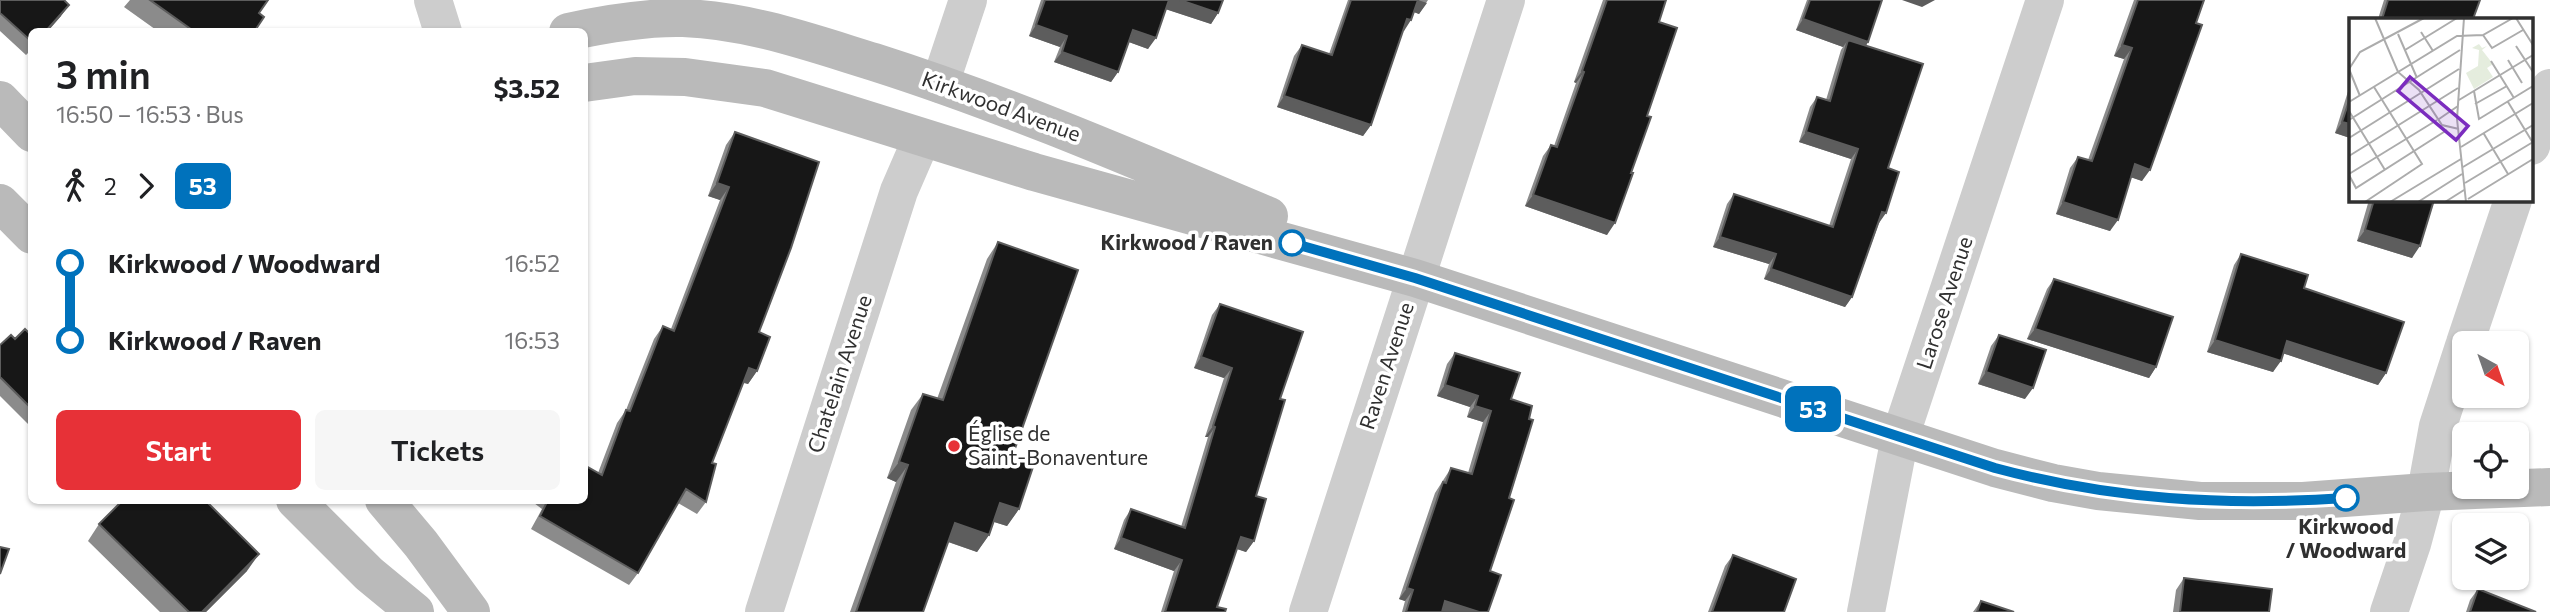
<!DOCTYPE html>
<meta charset="utf-8">
<style>
body{margin:0;font-family:Commissioner,sans-serif;background:#f6f6f6;color:#202124;height:100vh;display:flex;flex-direction:column;font-size:26px;white-space:nowrap}
*{box-sizing:border-box;margin:0}
p{font-size:23px;color:#757577}
.icon{flex:none;width:38px;height:38px;fill:none;stroke:currentColor;stroke-width:2;stroke-linecap:round;stroke-linejoin:round}
.map{position:relative;flex:1;overflow:hidden}
.details{position:absolute;left:28px;top:28px;width:560px;height:476px;display:flex;flex-direction:column;background:#fff;border-radius:10px;box-shadow:0 2px 5px #0004}
.details>*{flex:none}
.badge{padding:0 14px;border-radius:10px;font-size:24px;line-height:46px}
.needle{width:46px;rotate:140deg}
.buttons{position:absolute;left:2452px;top:331px;display:grid;gap:14px}
.buttons a{display:grid;place-items:center;width:77px;height:77px;border-radius:10px;background:#fff;box-shadow:0 2px 5px #0004;font-size:35px}
.map>.badge{position:absolute;translate:-50% -50%;box-shadow:0 0 0 4px #fff}
.legs{display:flex;align-items:center;gap:10px;height:77px;padding:0 28px;font-size:23px}
.legs p{margin-inline-start:auto}
.summary{display:flex;align-items:center;justify-content:space-between;height:119px;padding:0 28px}
h1{font-size:38px;font-weight:600;line-height:52px}
.button{display:flex;gap:14px;margin-top:auto;padding:14px 28px}
.button a{flex:1;height:80px;border-radius:10px;background:#e73137;color:#fff;font-size:28px;font-weight:600;line-height:80px;text-align:center}
.button a+a{background:#f6f6f6;color:#202124}
ul{padding:0 28px;list-style:none}
li{display:flex;align-items:center;gap:24px;height:77px;font-size:26px}
li i{display:grid;place-items:center;width:10px;height:100%;margin:0 9px;background:currentColor}
li i::after{content:'';width:18px;height:18px;margin:-9px;border:5px solid;border-radius:50%;background:#fff}
li p{margin-inline-start:auto}
li:first-child i{background:linear-gradient(#0000 50%,currentColor 0)}
li:last-child i{background:linear-gradient(currentColor 50%,#0000 0)}
.map>svg:first-child{display:block}
.lines{fill:none;stroke-linecap:round;stroke-linejoin:round}
.minor{stroke:#cdcdcd;stroke-width:38}
.secondary{stroke:#bababa;stroke-width:38}
.wall{fill:#8b8b8b}
.shaded-wall{fill:#5d5d5d}
.building{fill:#171717;stroke:#5d5d5d;stroke-width:2}
.line-1-casing{stroke:#fff;stroke-width:16}
.line-1{stroke:#0072bc;stroke-width:10}
.stop-1-dot{fill:#fff;stroke:#0072bc;stroke-width:3.5}
.poi-dot{fill:#e73137;stroke:#fff;stroke-width:2.5}
.labels{text-anchor:middle;stroke-width:7;stroke-linejoin:round;paint-order:stroke}
.street-label{font-size:21px;fill:#303030;stroke:#fff}
.stop-label{font-size:21px;font-weight:bold;fill:#303030;stroke:#fff;text-anchor:end}
.poi-label{font-size:21px;fill:#303030;stroke:#fff;text-anchor:start}
.inset-road{fill:none;stroke:#acacac;stroke-width:2}
.view{fill:#7b2cbf;fill-opacity:0.15;stroke:#7b2cbf;stroke-width:3.5}
.inset-edge{fill:none;stroke:#303030;stroke-width:3.5}
</style>
<div class="map">
<svg width="2550" height="612" viewBox="0 0 2550 612">
<rect width="100%" height="100%" fill="#fff"/>
<g class="lines">
<!-- minor -->
<path class="minor" d="M433,0L443,32
M940,84L968,0
M2531,146L2550,88
M2465,343L2513,200
M764,612L899,191L922,138
M1308,612L1506,0
M1866,612L1900,437L2045,0
M2389,612L2412,544L2426,492L2438,426L2464,346"/>
<!-- secondary -->
<path class="secondary" d="M568,32C605,24 645,17 683,18C748,20 812,43 874,62C1009,105 1138,161 1269,216
M584,83L635,76L685,77L765,88L1034,172L1415,278L1995,468L2053,483L2098,491L2200,501H2303L2426,492L2550,487
M0,100L32,133
M0,203L32,235
M295,500L369,574L415,612
M384,500L421,544L471,612"/>
</g>
<!-- wall -->
<path class="wall" d="M0,0L61,16L47,32H32V49L26,55L0,31Z
M130,0H268L259,13L254,32H159L124,7Z
M1041,0H1223L1218,13L1211,24L1166,9L1148,49L1129,42L1118,72L1111,82L1054,62L1060,47L1029,36Z
M1348,0H1428L1419,14L1414,12L1403,31L1371,125L1363,136L1277,107L1294,56L1302,45L1329,54Z
M1603,0H1666L1659,22L1607,235L1525,206L1543,156L1551,145L1554,146L1576,83L1574,82Z
M1807,0H1882L1868,42L1866,46L1888,168L1879,223L1852,297L1845,307L1764,279L1769,264L1713,247L1727,204L1734,194L1829,226L1851,159L1799,142L1810,107L1817,97L1826,100L1841,50L1843,47L1796,30Z
M2134,0H2204L2142,181L2131,177L2110,231L2056,214L2070,168L2078,157L2088,160L2124,59L2114,56Z
M2384,0H2480L2473,19H2378Z
M2350,85V138L2335,133Z
M735,132L759,332L757,371L748,384L743,383L712,463L706,502L697,514L678,503L638,573L629,585L531,529L542,509L530,500H584L598,473L617,423L626,410L654,339L663,326L671,329L720,200L708,196L726,145Z
M2369,200H2434L2412,258L2357,241Z
M998,242L1012,457L1019,509L1007,526L994,522L989,535L977,552L948,542L923,612H850L896,482L887,478L911,410L923,394L937,399L987,259Z
M2241,254L2304,288L2386,373L2378,385L2283,353L2273,372L2207,352L2234,265Z
M2054,279L2156,367L2149,378L2027,339L2047,289Z
M1220,304L1280,399L1256,496L1254,541L1246,552L1237,549L1217,607L1225,612H1161L1174,571L1114,549L1124,520L1131,509L1181,527L1208,437H1205L1224,378L1194,368L1212,315Z
M1999,335L2025,399L1978,384L1991,346Z
M32,336V428L0,396V345Z
M1455,353L1511,399L1509,498L1490,571L1488,612H1402L1405,601L1399,599L1435,493L1451,468L1468,473L1483,422L1467,417L1470,407L1437,396L1447,364Z
M99,524L247,571L206,612H160L88,541Z
M1733,555L1784,612H1708L1725,566Z
M2184,578L2269,612H2173L2176,590Z
M2478,589L2536,612H2466L2470,600Z
M1981,601L2014,612H1973Z"/>
<!-- shaded-wall -->
<path class="shaded-wall" d="M1168,0H1180L1218,13L1211,24L1162,8Z
M1418,0L1427,3L1419,14L1411,11Z
M1902,0H1935L1922,7Z
M69,5L61,16L47,32H45Z
M1407,19L1411,20L1404,31L1399,30Z
M1803,19L1868,42L1861,53L1848,40L1843,47L1796,30Z
M1036,25L1067,36L1060,47L1029,36Z
M1133,30L1156,38L1148,49L1126,41Z
M2122,45L2132,48L2124,59L2114,56Z
M1062,52L1118,72L1111,82L1054,62Z
M1582,71L1584,72L1576,83L1574,82Z
M1284,96L1371,125L1363,136L1277,107Z
M2342,122L2350,124V138L2335,133Z
M1806,132L1858,149L1851,159L1799,142Z
M2135,164L2150,170L2142,181L2127,176Z
M717,183L729,187L720,200L708,196Z
M1533,195L1615,223L1607,235L1525,206Z
M2063,202L2118,220L2110,231L2056,214Z
M1882,212L1886,213L1879,223L1875,222Z
M2365,230L2420,246L2412,258L2357,241Z
M1720,237L1776,254L1769,264L1713,247Z
M1771,269L1852,297L1845,307L1764,279Z
M2035,329L2156,367L2149,378L2027,339Z
M2215,340L2281,361L2273,372L2207,352Z
M2287,341L2386,373L2378,385L2279,352Z
M1201,357L1232,368L1224,378L1194,368Z
M749,368L757,371L748,384L740,381Z
M1986,372L2033,388L2025,399L1978,384Z
M1445,385L1478,396L1470,407L1437,396Z
M1475,406L1491,411L1483,422L1467,417Z
M1213,426L1215,427L1208,437H1205Z
M899,462L908,465L896,482L887,478Z
M1000,503L1019,509L1007,526L988,520Z
M955,523L989,535L977,552L943,540Z
M1241,537L1254,541L1246,552L1234,548Z
M1121,538L1182,560L1174,571L1114,549Z
M259,554L247,571L206,612H202Z
M1407,588L1413,590L1405,601L1399,599Z
M1445,601L1479,612H1438Z"/>
<!-- building -->
<path class="building" d="M0,0H64L69,5L45,32H32V42L0,13Z
M150,0H268L259,13L264,17L254,32H195Z
M1045,0H1169L1156,38L1133,30L1118,72L1062,52L1067,36L1036,25Z
M1180,0H1223L1218,13Z
M1351,0H1418L1411,20L1407,19L1371,125L1284,96L1302,45L1332,55Z
M1607,0H1666L1659,22L1677,28L1647,116L1651,117L1631,173H1633L1615,223L1533,195L1551,145L1557,147L1584,72L1582,71Z
M1810,0H1882L1868,42L1803,19Z
M2138,0H2204L2196,23L2202,25L2150,170L2135,164L2118,220L2063,202L2078,157L2092,161L2132,48L2122,45Z
M2388,0H2480L2473,19H2382Z
M1848,40L1923,64L1888,168L1899,172L1886,213L1882,212L1852,297L1771,269L1776,254L1720,237L1734,194L1833,227L1858,149L1806,132L1817,97L1830,101Z
M2350,98V124L2342,122Z
M735,132L819,162L791,248L759,332L770,337L757,371L749,368L712,463L716,464L706,502L686,489L638,573L540,516L548,500H584V465L602,475L626,410L630,411L663,326L674,331L729,187L717,183Z
M2374,200H2434L2420,246L2365,230Z
M998,242L1078,270L1012,457L1034,464L1019,509L1000,503L989,535L955,523L923,612H856L908,465L899,462L923,394L943,400Z
M2241,254L2308,275L2304,288L2404,322L2386,373L2287,341L2281,361L2215,340Z
M2054,279L2173,317L2156,367L2035,329Z
M1220,304L1303,332L1280,399L1285,400L1256,496L1266,499L1254,541L1241,537L1217,607L1226,609L1225,612H1165L1182,560L1121,538L1131,509L1185,528L1215,427L1213,426L1232,368L1201,357Z
M25,329L32,336V409L0,377V345L11,335L15,339Z
M1999,335L2046,350L2033,388L1986,372Z
M1455,353L1520,373L1511,399L1532,406L1529,419L1533,420L1509,498L1514,500L1490,571L1501,575L1488,612H1479L1445,601L1442,612H1406L1413,590L1407,588L1443,482L1446,483L1451,468L1472,474L1491,411L1475,406L1478,396L1445,385Z
M123,500H205L259,554L202,612H189L99,524Z
M0,547L9,549L0,574Z
M1733,555L1796,579L1784,612H1712Z
M2184,578L2272,589L2269,612H2180Z
M2478,589L2536,612H2470Z
M1981,601L2014,612H1977Z"/>
<g class="lines">
<!-- line-1 casing -->
<g class="line-1-casing">
<path id="line-1" d="M1292,243L1415,278L1995,468C2114,500 2223,506 2346,498"/>
</g>
<!-- line-1 -->
<use href="#line-1" class="line-1"/>
</g>
<!-- markers -->
<g class="stop-1-dot">
<circle cx="1292" cy="243" r="12"/>
<circle cx="2346" cy="498" r="12"/>
</g>
<circle class="poi-dot" cx="954" cy="446" r="7"/>
<g class="labels">
<!-- street labels -->
<g class="street-label">
<text transform="translate(1001 107) rotate(20)" y="7">Kirkwood Avenue</text>
<text transform="translate(1945 303) rotate(-72)" y="7">Larose Avenue</text>
<text transform="translate(1387 366) rotate(-72)" y="7">Raven Avenue</text>
<text transform="translate(840 374) rotate(-72)" y="7">Chatelain Avenue</text>
</g>
<!-- stop labels -->
<g class="stop-label">
<text x="1273" y="250">Kirkwood / Raven</text>
<text x="2346" y="534" text-anchor="middle">Kirkwood<tspan x="2346" dy="24">/ Woodward</tspan></text>
</g>
<!-- poi labels -->
<g class="poi-label">
<text x="968" y="441">Église de<tspan x="968" dy="24">Saint-Bonaventure</tspan></text>
</g>
</g>
<!-- overview -->
<g transform="translate(2349 18)">
<rect width="184" height="184" fill="#fff"/>
<path d="M130,26L133,30L138,28L133,32L144,46L138,50L144,59L125,71L117,55L129,48L130,32L123,30Z" fill="#e5edde"/>
<path class="inset-road" d="M26,0L49,54L70,72L93,107L110,111M115,0L108,101L117,184M167,0L184,27M72,14L84,33M49,16L68,60M134,17L143,30L174,12M167,28L184,54M56,32L108,0M159,42L173,65M142,43L165,80M125,73L130,101L184,68M11,78L0,51L11,34L75,0M110,82L184,37M0,84L108,18L134,17L164,0M159,84L184,125M126,86L158,68M0,93L36,152M90,101L109,88M0,102L111,32M135,116L159,156M0,120L110,51M112,129L184,85M0,138L109,70M114,149L184,107M0,156L88,102M0,157L7,170L98,112M116,165L184,124M119,181L184,141M16,184L73,146L25,69M41,184L112,141M69,184L113,156M96,184L115,172"/>
<path class="view" d="M61,59L119,108L107,122L49,73Z"/>
<rect width="184" height="184" class="inset-edge"/>
</g>
</svg>
<div class="buttons">
<a><svg class="needle" viewBox="-14 -14 28 28"><path d="M0-13l5 13h-10z" fill="#e53935"/><path d="M0 13l5-13h-10z" fill="#757577"/></svg></a>
<a><svg class="icon" aria-label="locate" viewBox="0 0 24 24"><circle cx="12" cy="12" r="6"/><path d="M12 2v4M12 18v4M2 12h4M18 12h4"/></svg></a>
<a><svg class="icon" aria-label="layers" viewBox="0 0 24 24"><path d="M12 4l9 5-9 5-9-5zM3 14l9 5 9-5"/></svg></a>
</div>
<b class="badge" style="left:1813px;top:409px;background:#0072bc;color:#fff">53</b>
<section class="details">
<div class="summary"><div><h1>3 min</h1><p>16:50 – 16:53 · Bus</p></div><b>$3.52</b></div>
<div class="legs"><svg class="icon" aria-label="walk" viewBox="0 0 24 24"><circle cx="13" cy="4" r="2"/><path d="M13 8l-2 6 4 7M11 14l-3 7M7 12l3-4h3l4 4"/></svg>2<svg class="icon" aria-label="forward" viewBox="0 0 24 24"><path d="M9 5l7 7-7 7"/></svg><b class="badge" style="background:#0072bc;color:#fff">53</b></div>
<ul>
<li><i style="color:#0072bc"></i><b>Kirkwood / Woodward</b><p>16:52</p></li>
<li><i style="color:#0072bc"></i><b>Kirkwood / Raven</b><p>16:53</p></li>
</ul>
<div class="button"><a>Start</a><a>Tickets</a></div>
</section>
</div>
